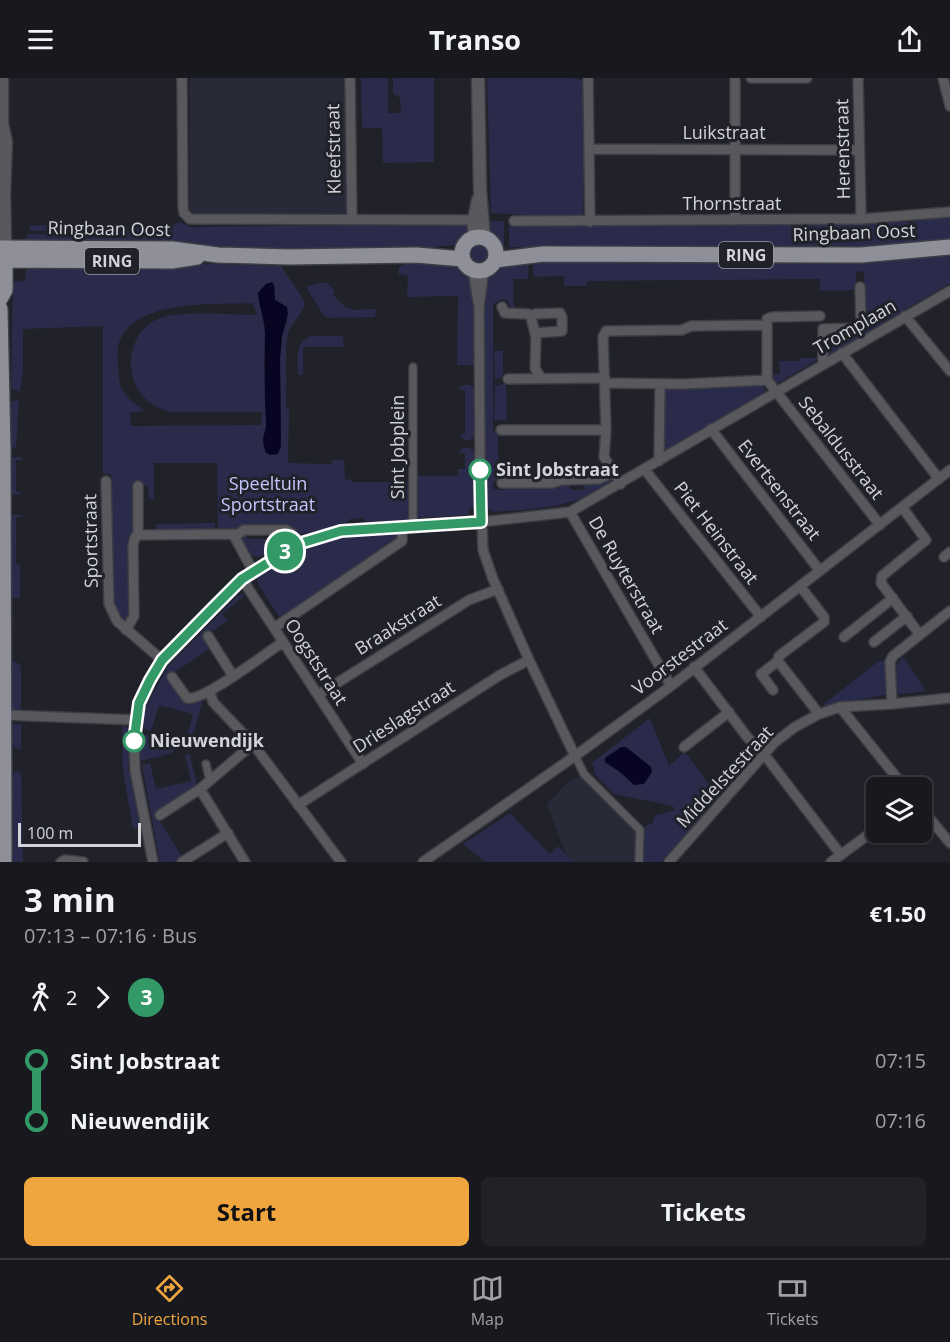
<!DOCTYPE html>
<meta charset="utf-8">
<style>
body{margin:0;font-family:"Open Sans",sans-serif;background:#212228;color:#f1f3f6;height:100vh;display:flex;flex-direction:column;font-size:22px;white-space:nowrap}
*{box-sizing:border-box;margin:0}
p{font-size:20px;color:#9fa0a4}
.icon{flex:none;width:33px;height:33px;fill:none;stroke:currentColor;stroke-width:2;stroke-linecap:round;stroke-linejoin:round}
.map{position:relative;height:784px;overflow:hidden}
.side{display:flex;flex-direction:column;background:#18191f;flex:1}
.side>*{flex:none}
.badge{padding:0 12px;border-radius:20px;font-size:21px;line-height:39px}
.fabs{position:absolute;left:866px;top:699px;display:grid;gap:12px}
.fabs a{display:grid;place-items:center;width:66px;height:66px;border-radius:9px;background:#18191f;box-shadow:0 2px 4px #0004,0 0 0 2px #36383d;font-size:30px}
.scale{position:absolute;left:18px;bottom:15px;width:123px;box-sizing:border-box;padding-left:6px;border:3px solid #d3d4da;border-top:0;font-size:16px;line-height:21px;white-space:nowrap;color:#d3d4da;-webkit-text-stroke:4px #202129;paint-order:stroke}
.map>.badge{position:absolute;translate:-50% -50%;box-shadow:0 0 0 3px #fff}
.legs{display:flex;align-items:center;gap:9px;height:66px;padding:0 24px;font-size:20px}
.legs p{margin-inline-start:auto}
.headline{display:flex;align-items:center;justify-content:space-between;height:102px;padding:0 24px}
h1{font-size:33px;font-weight:700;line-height:45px}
.action{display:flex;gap:12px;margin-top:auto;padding:12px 24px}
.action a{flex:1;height:69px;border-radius:9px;background:#f0a63f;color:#111;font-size:24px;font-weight:700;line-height:69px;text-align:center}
.action a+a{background:#212228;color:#f1f3f6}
ul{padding:0 24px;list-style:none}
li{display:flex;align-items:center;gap:21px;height:60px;font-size:22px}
li i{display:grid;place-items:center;width:9px;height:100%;margin:0 8px;background:currentColor}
li i::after{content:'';width:15px;height:15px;margin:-8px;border:4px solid;border-radius:50%;background:#18191f}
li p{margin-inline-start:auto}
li:first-child i{background:linear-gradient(#0000 50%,currentColor 0)}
li:last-child i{background:linear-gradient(currentColor 50%,#0000 0)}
header{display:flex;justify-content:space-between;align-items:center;height:78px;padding:0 24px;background:#18191f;font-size:27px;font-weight:700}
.tabs{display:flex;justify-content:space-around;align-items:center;height:84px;border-top:2px solid #36383d;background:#18191f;font-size:16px;color:#9fa0a4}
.tabs a{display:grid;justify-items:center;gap:3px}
.tabs .current{color:#f0a63f}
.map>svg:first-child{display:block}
.built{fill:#292a38}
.green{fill:#2a2b4a;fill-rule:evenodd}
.water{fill:#080522}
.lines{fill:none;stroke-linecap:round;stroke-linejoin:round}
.pedestrian-casing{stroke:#3d3e45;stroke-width:10}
.minor-casing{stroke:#3d3e45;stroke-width:12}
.tertiary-casing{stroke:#3d3e45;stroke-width:15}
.primary-casing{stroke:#3d3e45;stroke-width:18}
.pedestrian{stroke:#58585d;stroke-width:7}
.minor{stroke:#58585d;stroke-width:9}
.tertiary{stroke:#58585d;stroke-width:12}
.primary{stroke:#8e8f98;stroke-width:15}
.line-1-casing{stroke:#fff;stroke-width:14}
.line-1{stroke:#396;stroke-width:9}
.stop-1-dot{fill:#fff;stroke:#396;stroke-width:3}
.labels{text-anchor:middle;stroke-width:6;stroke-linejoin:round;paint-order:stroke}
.shield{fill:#202129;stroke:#9d9ea5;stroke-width:1.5}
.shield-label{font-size:16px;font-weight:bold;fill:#d3d4da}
.street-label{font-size:18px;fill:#d3d4da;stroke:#202129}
.stop-label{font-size:18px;font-weight:bold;fill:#d3d4da;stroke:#202129;text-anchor:start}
.park-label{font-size:18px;fill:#c3c7fb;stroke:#202129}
</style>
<header><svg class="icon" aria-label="menu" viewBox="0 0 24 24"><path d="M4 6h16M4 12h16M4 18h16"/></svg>Transo<svg class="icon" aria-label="share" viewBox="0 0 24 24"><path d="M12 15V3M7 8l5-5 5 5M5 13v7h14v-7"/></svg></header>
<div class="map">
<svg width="950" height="784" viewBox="0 0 950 784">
<rect width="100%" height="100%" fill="#202129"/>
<!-- built -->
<path class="built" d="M190,0H345L347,133L343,137L196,138L190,132Z
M577,699H581L633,750L636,757V784H573L566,777L547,726L568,704Z"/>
<!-- green -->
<path class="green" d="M361,0H388V35H401L400,20L393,15V0H434V84L383,85L382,50H362Z
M487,0H574L585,3L583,140L491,135Z
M950,139V164L894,171L590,172L509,169V143H512V147L908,144Z
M487,143H504V168C491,164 488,155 487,143Z
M179,144L191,149L466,146L470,148L469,155L458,167L380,173L288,174L127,163H26L27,156H82L101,150L166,149Z
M83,145V152L30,153V148Z
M469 176a10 10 0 1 1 20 0a10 10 0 1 1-20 0Z
M950,173V205L828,278L827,255L865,253L864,193L856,194V212L820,213V201L587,203L586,208H564V198L533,199V183Z
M446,183C454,185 461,185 466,193C477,209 475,267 475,287H457L458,218L407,219L408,198L398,196L399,189L408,185Z
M529,183L528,201H513L514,230L510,229L508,223L503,221L493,226V355H498V403H493V411L505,412L510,409H555L568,405L571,412H583L584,405L611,398L610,405C575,430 535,431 494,434L485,429L483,281L486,201L497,188Z
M185,185L281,188L304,222V230L289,252L286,267V330L289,331L288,385L331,386L332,382H344L345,401L352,402V404H408V442L367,444L363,440L350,441L346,446C335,447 304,459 297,455C294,454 293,451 290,449L218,453L217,385H154V421H149L148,408H134C135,428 140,459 127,476V498L130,501V505L128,508V532L131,535L127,542H124L118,535L114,527L111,396H103V248L23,251V293L20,314L11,310L13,204L25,203L27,186ZM266,206L274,207L275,222L287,229V243L282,258L280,281L281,368L264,354L267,347L264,286L265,255L258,215ZM253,225L254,230L258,237C234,237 181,232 160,240C126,253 121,302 149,324C155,329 163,332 170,334H262L261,347L131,348L130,335L145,333C123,317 118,311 118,284C118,278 117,271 119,265C135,220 215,227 253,225Z
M318,205H327L335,213L333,217L346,230H351L352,232L376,231L375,239L330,240L324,238L306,209Z
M310,258H343L344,269H303V297H298C298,283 294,266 310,258Z
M494,273H503V299L495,301Z
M800,280H820L778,305L774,303L772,297L780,296L779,283H800Z
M506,305L507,343L494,342L495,308Z
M763,305L765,314L662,375V309Z
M464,307H470L476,311V357L470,362H465L459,358L465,356V312L459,311L460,308Z
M19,322L16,370L12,369L8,364L10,324Z
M462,370H470L476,374V430L469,431V437L417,440V398H458V391H465V375H459Z
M11,379H21L23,382H16V414H22L21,416L11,417C5,408 5,388 11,379Z
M11,437H21L22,439H16V486L20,487V520H11L9,518L8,439Z
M215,445V454H158V451H156V446Z
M247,455V461H283L284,455L287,456L289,460L287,464L260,479L253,478L241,465L242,459Z
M401,456L281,542L257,504L256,498C294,461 351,457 401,456Z
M242,516L244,518L222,536L228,543L204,558L210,570L171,597L185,624L193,625L203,622L191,664L186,663L193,636L159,627L151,653L141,650L146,628L168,588L237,518Z
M903,579L926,613L900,616L898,615L896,588Z
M15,583L21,588V633H14L10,629L9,587L11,584Z
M879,583H883L885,585L887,615L884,617L841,625L825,630L824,626Z
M650,640L669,688L685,674L719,719L661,784H644L645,748L653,745L655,737L674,733L673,728L614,716L596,698L592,685ZM621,669H626L627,699L605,684L606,680Z
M12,646H21V672C9,669 9,659 9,648Z
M122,647L129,650L130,655L128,693H130L141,751H133L123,693Z
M141,656L167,661L177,667V671L169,676L141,683L139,670Z
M190,676L197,707L196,710L155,735L182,779L175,784H160L142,687L150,685L156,711L191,703L185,677Z
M16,693L21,695L23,784H10L9,702Z
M510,735L550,776L558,768L573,784H485L463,766Z"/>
<!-- water -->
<path class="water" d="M272,204L274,207L275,222L287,229L288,236L282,258L280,281L281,368L278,376L271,377L266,375C259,357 267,357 266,344C264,314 265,285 265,255C265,241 259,229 258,215L266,206Z
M621,669H626L651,689L652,694L644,706L634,707L620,694L605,684V680Z"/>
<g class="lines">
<!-- pedestrian casing -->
<g class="pedestrian-casing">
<path id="pedestrian" d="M413,449V289
M575,678L584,696L640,752L639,784
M206,686L210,703"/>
</g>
<!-- minor casing -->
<g class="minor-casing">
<path id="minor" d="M182,0L183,129L184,135L190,141L474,142
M350,0L352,142
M588,0L590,144
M735,0V142
M751,0H807
M858,0L861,141
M943,0L950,28
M590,71L859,72
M514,143L861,141L950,134
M473,192L478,224
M484,192L479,229L480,388L483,472L493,501L529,582L575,678
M502,229L505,235L528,236L531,239L536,260L535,290L540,299
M905,238L950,293
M531,239L535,236L560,235L562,239V253L535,255
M767,247V302L880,447
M842,275L939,401
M823,287V251L857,250L861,248L860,209
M508,301L605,300
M605,305L683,306L767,302
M711,351L820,493
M501,352H606
M659,383L660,306
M645,392L761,539
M106,403L109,526L117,543L162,582
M502,405H552L561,402L599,401L614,394
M621,406L604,379L606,352L603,259L606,253L682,252L691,248L767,247V241L772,239L820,238
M138,408V457L238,456L244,452H286L291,455L298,466
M902,429L926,462L882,498L881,505L920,557
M570,434L671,608
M233,456L253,493
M944,479L950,474
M242,501L363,686
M800,508L824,539V544L779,578L778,583L819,636
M274,550L402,463V450
M126,552L134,538L133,468L135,459L138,457
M208,558L233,598
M844,559L893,520
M874,564L907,538
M694,589L748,660L764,676L841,777
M172,599L187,620C203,624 266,575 283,564
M773,612L761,596L778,583
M210,614L213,624L253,666L341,784
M318,617L469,522L498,511
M892,626L890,584L893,578L950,533
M840,629L905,710
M4,637L136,642
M684,669L729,634
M298,727L500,597L529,582
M921,730L950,765
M160,737L200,711
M61,784L65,782L83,784
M153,784L135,692L134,663L139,625L162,582L242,501L298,466L341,453L481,444L570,434L950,213
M182,784L228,755
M245,784L200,711L253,666
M423,784L575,678L671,608L950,392
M669,784L774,665L795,649L819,636L840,629L892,626L950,620
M831,784L876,751"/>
</g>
<!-- tertiary casing -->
<g class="tertiary-casing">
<path id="tertiary" d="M2,0V46L6,64L4,116L5,170
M478,0L480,112L484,160
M474,160V142L478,122"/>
</g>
<!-- primary casing -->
<g class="primary-casing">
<path id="primary" d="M462 176a17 17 0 1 1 34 0a17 17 0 1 1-34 0Z
M0,170L172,171L218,177L289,179L416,177L463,181
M0,182L172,183L197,179
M495,182L543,176L861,177L950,169
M0,221L5,212V173
M0,231L3,373L4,784"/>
</g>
<!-- pedestrian -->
<use href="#pedestrian" class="pedestrian"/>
<!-- minor -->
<use href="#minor" class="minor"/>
<!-- tertiary -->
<use href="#tertiary" class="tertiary"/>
<!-- primary -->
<use href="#primary" class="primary"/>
</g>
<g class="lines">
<!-- line-1 casing -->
<g class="line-1-casing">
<path id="line-1" d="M134,663L139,625L150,602L162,582L213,530L242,501L298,466L341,453L481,444L480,392"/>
</g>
<!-- line-1 -->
<use href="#line-1" class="line-1"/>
</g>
<!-- markers -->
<g class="stop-1-dot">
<circle cx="480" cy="392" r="10"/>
<circle cx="134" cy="663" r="10"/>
</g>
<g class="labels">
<!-- shield labels -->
<g class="shield">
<rect x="719" y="164" width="54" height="26" rx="4.5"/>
<rect x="85" y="170" width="54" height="26" rx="4.5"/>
</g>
<g class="shield-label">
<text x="746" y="183">RING</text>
<text x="112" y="189">RING</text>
</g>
<!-- street labels -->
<g class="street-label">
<text x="724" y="61">Luikstraat</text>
<text transform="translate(334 71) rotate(-91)" y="6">Kleefstraat</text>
<text transform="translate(843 71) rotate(-91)" y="6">Herenstraat</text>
<text x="732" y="132">Thornstraat</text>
<text transform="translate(109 151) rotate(1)" y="6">Ringbaan Oost</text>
<text transform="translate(854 155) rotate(-2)" y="6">Ringbaan Oost</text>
<text transform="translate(855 249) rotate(-30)" y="6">Tromplaan</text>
<text transform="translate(398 369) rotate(-90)" y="6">Sint Jobplein</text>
<text transform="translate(841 370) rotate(52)" y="6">Sebaldusstraat</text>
<text transform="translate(779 412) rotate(52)" y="6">Evertsenstraat</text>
<text transform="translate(716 455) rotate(52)" y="6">Piet Heinstraat</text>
<text transform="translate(91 463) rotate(-91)" y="6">Sportstraat</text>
<text transform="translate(626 497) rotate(60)" y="6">De Ruyterstraat</text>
<text transform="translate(398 547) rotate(-32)" y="6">Braakstraat</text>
<text transform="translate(680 579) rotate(-37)" y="6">Voorstestraat</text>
<text transform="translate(316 584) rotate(57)" y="6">Oogststraat</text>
<text transform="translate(404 639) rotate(-33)" y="6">Drieslagstraat</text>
<text transform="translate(725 699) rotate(-47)" y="6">Middelstestraat</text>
</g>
<!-- stop labels -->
<g class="stop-label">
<text x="496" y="398">Sint Jobstraat</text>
<text x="150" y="669">Nieuwendijk</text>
</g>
<!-- park labels -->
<g class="park-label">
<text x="268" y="412">Speeltuin<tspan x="268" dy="21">Sportstraat</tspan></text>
</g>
</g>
</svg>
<div class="fabs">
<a><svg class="icon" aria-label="layers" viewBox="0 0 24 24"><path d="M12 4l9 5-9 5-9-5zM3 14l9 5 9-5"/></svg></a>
</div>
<div class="scale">100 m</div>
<b class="badge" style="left:285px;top:473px;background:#396;color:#fff">3</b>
</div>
<section class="side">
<div class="headline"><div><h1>3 min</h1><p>07:13 – 07:16 · Bus</p></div><b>€1.50</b></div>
<div class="legs"><svg class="icon" aria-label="walk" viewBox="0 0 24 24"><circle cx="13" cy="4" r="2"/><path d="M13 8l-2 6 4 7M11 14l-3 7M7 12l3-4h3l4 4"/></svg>2<svg class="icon" aria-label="forward" viewBox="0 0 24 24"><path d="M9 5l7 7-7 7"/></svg><b class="badge" style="background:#396;color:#fff">3</b></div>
<ul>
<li><i style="color:#396"></i><b>Sint Jobstraat</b><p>07:15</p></li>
<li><i style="color:#396"></i><b>Nieuwendijk</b><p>07:16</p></li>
</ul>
<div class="action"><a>Start</a><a>Tickets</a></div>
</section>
<nav class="tabs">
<a class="current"><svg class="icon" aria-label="directions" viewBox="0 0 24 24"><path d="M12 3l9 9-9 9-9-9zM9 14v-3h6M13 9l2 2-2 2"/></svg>Directions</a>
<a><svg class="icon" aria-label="map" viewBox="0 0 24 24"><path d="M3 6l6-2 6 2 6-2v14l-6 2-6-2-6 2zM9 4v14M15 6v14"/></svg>Map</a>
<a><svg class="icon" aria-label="tickets" viewBox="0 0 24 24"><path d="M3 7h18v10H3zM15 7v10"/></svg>Tickets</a>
</nav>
